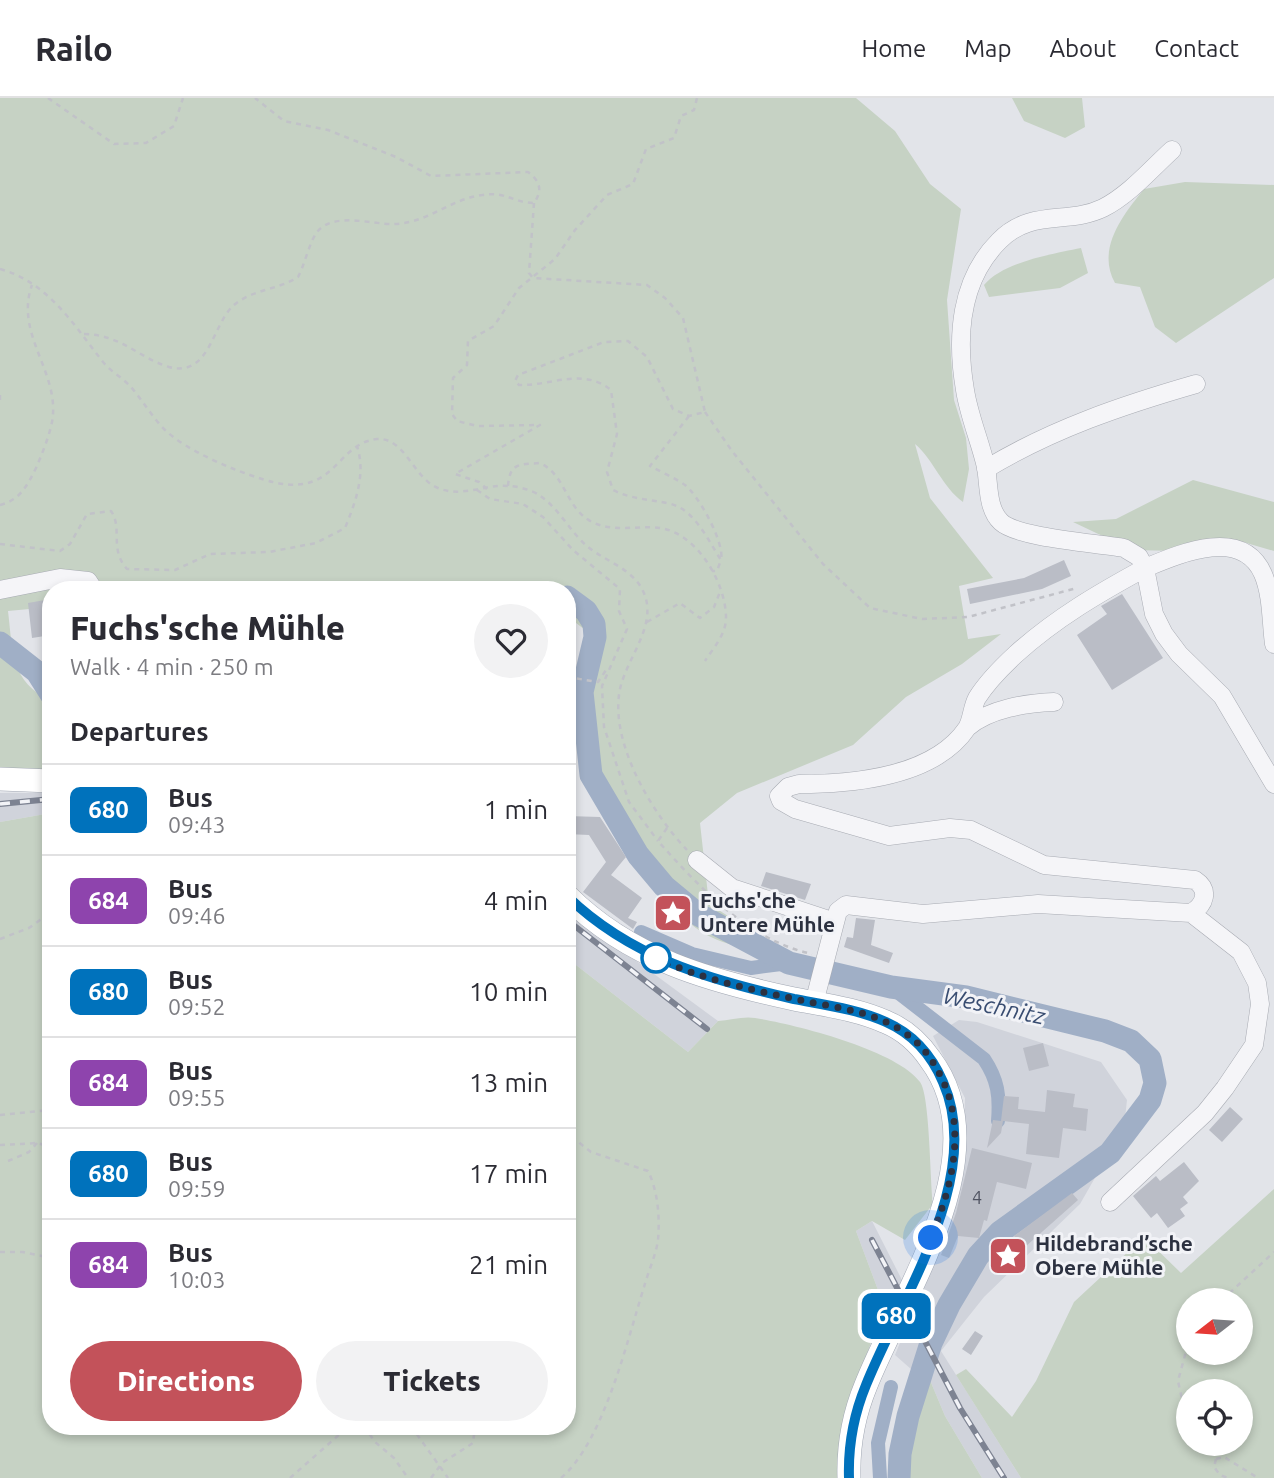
<!DOCTYPE html>
<meta charset="utf-8">
<style>
body{margin:0;font-family:Ubuntu,sans-serif;background:#f2f2f3;color:#2b2b33;height:100vh;display:flex;flex-direction:column;font-size:26px;white-space:nowrap}
*{box-sizing:border-box;margin:0}
p{font-size:23px;color:#7c7c81}
.icon{flex:none;width:38px;height:38px;fill:none;stroke:currentColor;stroke-width:2;stroke-linecap:round;stroke-linejoin:round}
.map{position:relative;flex:1;overflow:hidden}
.panel{position:absolute;left:42px;top:483px;width:534px;height:854px;display:flex;flex-direction:column;background:#fff;border-radius:28px;box-shadow:0 4px 10px #0003}
.panel>*{flex:none}
.badge{padding:0 14px;border-radius:10px;font-size:24px;line-height:46px}
.needle{width:46px;rotate:253deg}
.buttons{position:absolute;left:1176px;top:1190px;display:grid;gap:14px}
.buttons a{display:grid;place-items:center;width:77px;height:77px;border-radius:50%;background:#fff;box-shadow:0 4px 10px #0003;font-size:35px}
.you{position:absolute;width:35px;height:35px;margin:-18px;border:5px solid #fff;border-radius:50%;background:#1a73e8;box-shadow:0 0 0 10px #1a73e833}
.map>.badge{position:absolute;translate:-50% -50%;box-shadow:0 0 0 4px #fff}
h2{padding:0 28px;font-size:26px;line-height:63px}
.round{display:grid;place-items:center;flex:none;width:74px;height:74px;border-radius:37px;background:#f2f2f3}
.headline{display:flex;align-items:center;justify-content:space-between;height:119px;padding:0 28px}
h1{font-size:33px;font-weight:800;line-height:52px}
.primary-button{display:flex;gap:14px;margin-top:auto;padding:14px 28px}
.primary-button a{flex:1;height:80px;border-radius:42px;background:#c3525a;color:#fff;font-size:28px;font-weight:800;line-height:80px;text-align:center}
.primary-button a+a{background:#f2f2f3;color:#2b2b33}
ul{padding:0;list-style:none}
li{display:flex;align-items:center;gap:21px;height:91px;padding:0 28px;border-top:2px solid #e1e1e2}
li div{flex:1}
li b{display:block;font-size:26px}
li em{font-style:normal}
li .badge{min-width:77px;font-weight:700;text-align:center}
header{display:flex;align-items:center;gap:42px;box-sizing:border-box;height:98px;padding:0 35px;background:#fff;border-bottom:2px solid #e1e1e2}
header strong{font-size:33px}
nav{display:flex;gap:38px;margin-inline-start:auto;font-size:24px}
.map>svg:first-child{display:block}
.built{fill:#d0d3db}
.green{fill:#c6d2c4;fill-rule:evenodd}
.lines{fill:none;stroke-linecap:round;stroke-linejoin:round}
.canal{stroke:#a0afc6;stroke-width:14}
.river{stroke:#a0afc6;stroke-width:23}
.building{fill:#babdc6}
.minor-casing{stroke:#a8abb3;stroke-width:19}
.major-casing{stroke:#a2a8b4;stroke-width:24}
.path{stroke:#c1c2c8;stroke-width:2.5;stroke-dasharray:5 5;stroke-linecap:butt}
.minor{stroke:#f5f5f8;stroke-width:18}
.major{stroke:#fff;stroke-width:23}
.rail-casing{stroke:#7d8392;stroke-width:6}
.rail{stroke:#f2f3f7;stroke-width:3.5;stroke-dasharray:10;stroke-linecap:butt}
.line-casing{stroke:#fff;stroke-width:16}
.line{stroke:#0072bc;stroke-width:10}
.walk{stroke:#2c3140;stroke-width:7;stroke-dasharray:0 12.6}
.stop-dot{fill:#fff;stroke:#0072bc;stroke-width:3.5}
.labels{text-anchor:middle;stroke-width:6;stroke-linejoin:round;paint-order:stroke}
.number-label{font-size:18px;fill:#505462}
.poi-label{font-size:21px;font-weight:bold;fill:#2c3140;stroke:#f2f3f7;text-anchor:start}
.water-label{font-size:23px;font-style:italic;fill:#394d71;stroke:#f2f3f7}
</style>
<header>
<strong>Railo</strong>
<nav><a>Home</a><a>Map</a><a>About</a><a>Contact</a></nav>
</header>
<div class="map">
<svg width="1274" height="1380" viewBox="0 0 1274 1380">
<rect width="100%" height="100%" fill="#e2e4e9"/>
<!-- built -->
<path class="built" d="M0,695H51V715L0,724Z
M567,812L718,923L688,954L567,860Z
M959,922L977,924L1101,964L1127,1002L1124,1029L1080,1106L984,1199L941,1253L1021,1380H982L945,1318L927,1275L930,1267L920,1279L895,1257L949,1125L963,1077L965,1000L933,938Z
M872,1123L903,1184L884,1208L856,1133Z"/>
<!-- green -->
<path class="green" d="M0,0H856L895,33L930,86L961,111L947,202L954,302L966,340L969,371L963,404C942,389 934,362 915,346L930,400L993,480L959,488L968,541L1001,536L962,566L906,599L853,647L737,695L700,725L709,806L788,856C755,852 719,849 692,827C660,801 598,720 591,679C582,631 586,583 589,535L567,518V492H51V509L8,513C13,554 10,583 51,603V674L0,670Z
M1012,0H1082L1085,29L1065,40L1024,23Z
M1185,84L1274,87V180L1176,245L1155,229L1140,189L1115,185C1096,151 1123,117 1144,91Z
M1081,150L1088,175L1060,190L989,199L984,187C1003,164 1052,156 1081,150Z
M1193,382L1274,404V453L1236,442L1179,453L1132,452L1073,424L1116,421Z
M51,715V1328H567V860L688,954L718,923C730,922 744,918 755,920C794,926 897,952 920,984C930,997 930,1083 933,1106L905,1142L872,1123L856,1133L884,1208L862,1270L838,1380H0V724Z
M1274,1091V1380H1021L956,1277L966,1271L1012,1319L1036,1283L1074,1204L1144,1139L1181,1175ZM1188,1202H1241V1255H1188ZM1188,1293H1241V1346H1188Z
M927,1275L945,1318L982,1380H908L907,1359Z"/>
<g class="lines">
<!-- canal -->
<path class="canal" d="M641,834L692,856L751,870L789,865
M891,889L984,961C998,982 1000,998 998,1023
M880,1380L878,1345L891,1289"/>
<!-- river -->
<path class="river" d="M567,499L586,513L594,526L595,539L582,594L591,677L638,757L664,788L699,817L789,865L891,889L966,899L1105,933L1131,943L1150,961L1155,985L1150,1002L1110,1055L1000,1134L978,1158L949,1207L931,1245L908,1318L900,1356L899,1380
M0,545L37,574L51,596"/>
</g>
<!-- building -->
<path class="building" d="M1064,462L1071,478L1042,491L970,506L967,491L1024,480Z
M1122,496L1163,560L1112,592L1077,537L1107,516L1101,508Z
M51,501V537L32,540L28,505Z
M567,718L600,719L626,759L611,777L642,800L628,820L637,824L633,831L583,794L606,764L589,737L567,736Z
M766,774L811,786L805,802L761,788Z
M856,820L875,822L871,847L893,855L889,865L844,849L847,839L853,840Z
M1043,945L1049,968L1029,973L1023,950Z
M1047,992L1075,996L1073,1009L1088,1011L1086,1033L1063,1030L1059,1060L1026,1056L1029,1026L1003,1023L1001,1035L987,1050L993,1022L1001,1023L1004,998L1019,999L1018,1011L1045,1014Z
M1230,1009L1243,1021L1222,1044L1209,1032Z
M972,1050L1032,1065L1026,1091L997,1084L987,1123L984,1122L979,1140L958,1138L949,1160L941,1157L956,1115Z
M1184,1064L1199,1083L1183,1099L1188,1105L1180,1111L1185,1118L1168,1130L1157,1115L1151,1120L1133,1098L1156,1078L1160,1083Z
M1072,1095L1078,1102L1025,1149L1014,1138Z
M975,1233L983,1238L971,1257L962,1251Z"/>
<g class="lines">
<!-- minor casing -->
<g class="minor-casing">
<path id="minor" d="M1172,52C1151,71 1129,97 1103,110C1068,127 1031,110 999,143C960,182 956,239 965,292C969,318 980,343 986,369C989,386 987,411 1001,424C1018,440 1097,445 1124,450L1139,459L1145,470C1099,495 1056,520 1016,556C1003,568 987,584 977,600C972,609 972,622 967,630C934,679 852,686 799,686L788,689L779,698L781,703L795,711L889,738L950,730L971,732L1044,767L1195,782C1210,792 1205,807 1191,815
M986,371C1052,331 1123,307 1196,286
M0,492L60,480L88,483L94,492
M1274,546C1271,524 1272,497 1263,476C1242,428 1179,456 1145,470L1154,516L1164,536L1179,556L1222,598L1274,686
M968,629C989,611 1026,605 1054,604
M697,762L732,790L835,824
M814,905L838,813L846,807L923,816L1038,806L1191,815L1241,854L1257,885L1260,906L1254,947L1225,990L1205,1015L1110,1104"/>
</g>
<!-- major casing -->
<g class="major-casing">
<path id="major" d="M0,681L51,683
M567,798C630,861 710,883 794,901C825,907 857,911 886,924C905,932 919,945 930,961C1001,1055 902,1196 866,1287C854,1316 848,1349 849,1380"/>
</g>
<!-- path -->
<path class="path" d="M48,0L114,46L146,45L174,28L183,0
M534,105L529,175L533,180L647,187L665,200L683,220L705,314L689,318L673,311L647,259L628,243L604,244L518,277L515,283L519,287C551,288 583,269 611,292L617,336L607,374L613,392C633,402 651,401 671,406C695,412 709,444 721,462L717,473H712
M0,171C48,184 74,227 103,264C111,274 123,280 131,289C143,303 152,319 165,332C187,353 233,372 262,381C337,405 333,346 377,341C405,339 414,381 438,390C462,400 485,386 508,388C517,388 532,392 539,397C559,410 570,434 588,449C605,463 633,471 643,493C659,526 627,559 620,591C609,644 652,715 687,752
M84,236C122,237 137,259 169,269C210,280 212,226 234,207C253,191 278,192 298,179C305,166 309,145 317,134C334,113 373,127 395,126C427,125 451,101 482,97C506,93 514,105 534,105C543,92 540,83 528,74L431,78L396,59L328,32L284,23L255,0
M0,297V302
M705,314L732,353L823,466L870,510L922,521L968,519L1077,490
M689,318L650,368C661,374 675,380 685,387C699,398 725,445 721,462
M508,388C510,364 519,367 540,365C566,377 566,411 592,424C614,435 637,427 660,430C697,435 726,485 726,520C726,536 714,549 705,563
M487,391L479,384L455,376L540,327L477,328L457,323L452,316L453,280L467,267L468,243L494,228L519,190L555,161L575,132L607,97L633,86L646,51L674,40L681,18L694,12L697,0
M477,392L490,401L523,406L543,419L573,452L620,491L619,513L627,531L602,588L604,629L629,704L658,743
M0,407C20,402 27,388 36,370C42,356 49,339 52,324C61,275 14,237 32,187
M0,446L60,453L70,446L87,416L111,413C123,430 109,451 127,471L175,472L210,456L269,454L316,445L345,430C356,403 366,376 357,348
M647,524L680,505L700,520L714,509L720,494
M567,579L598,584L608,569
M667,730L658,743C700,790 748,842 812,856
M0,841L29,830L51,814
M0,1017L51,1012
M0,1047L37,1045L51,1049
M8,1063L29,1054L37,1045
M0,1154H23L51,1160
M1222,1202L1274,1154
M1188,1246L1178,1283L1188,1328
M364,1328L375,1344L394,1360L408,1380
M411,1328L448,1380
M1203,1346L1216,1361L1214,1369L1220,1377L1228,1380
M1216,1361L1224,1359L1258,1380
M290,1380L349,1328
M431,1380L442,1365L473,1345L475,1328
M561,1380C604,1343 627,1243 644,1189C648,1174 656,1157 658,1142C660,1120 658,1093 648,1073L591,1054L567,1035"/>
<!-- minor -->
<use href="#minor" class="minor"/>
<!-- major -->
<use href="#major" class="major"/>
<!-- rail casing -->
<g class="rail-casing">
<path id="rail" d="M0,706L51,701
M567,822L707,931
M872,1142L960,1310L1004,1380"/>
</g>
<!-- rail -->
<use href="#rail" class="rail"/>
</g>
<g class="lines">
<!-- line casing -->
<g class="line-casing">
<path id="line" d="M567,798C631,860 710,882 794,901C825,907 857,911 886,924C913,936 932,958 943,984C985,1079 901,1199 866,1287C854,1316 848,1349 849,1380"/>
</g>
<!-- line -->
<use href="#line" class="line"/>
<!-- walk -->
<path class="walk" d="M656,860C703,882 754,892 804,903C839,910 876,914 905,935C923,947 935,965 944,985C966,1036 951,1090 931,1140"/>
</g>
<!-- icons -->
<defs>
<g id="sight-square" transform="scale(2.0125)"><rect x="-9" y="-9" width="18" height="18" rx="4" fill="#c3525a" stroke="#f2f3f7"/><path d="M0-6L1.8-2.2L6-1.7L2.9 1.2L3.7 5.4L0 3.3L-3.7 5.4L-2.9 1.2L-6-1.7L-1.8-2.2Z" fill="#fff"/></g>
</defs>
<g fill-rule="evenodd">
<use href="#sight-square" x="673" y="815"/>
<use href="#sight-square" x="1008" y="1158"/>
</g>
<!-- markers -->
<circle class="stop-dot" cx="656" cy="860" r="14"/>
<g class="labels">
<!-- number labels -->
<g class="number-label">
<text x="977" y="1106">4</text>
</g>
<!-- poi labels -->
<g class="poi-label">
<text x="700" y="810">Fuchs'che<tspan x="700" dy="24">Untere Mühle</tspan></text>
<text x="1035" y="1153">Hildebrand’sche<tspan x="1035" dy="24">Obere Mühle</tspan></text>
</g>
<!-- water labels -->
<g class="water-label">
<text transform="translate(994 908) rotate(12)" y="8">Weschnitz</text>
</g>
</g>
</svg>
<div class="buttons">
<a><svg class="needle" viewBox="-14 -14 28 28"><path d="M0-13l5 13h-10z" fill="#e53935"/><path d="M0 13l5-13h-10z" fill="#7c7c81"/></svg></a>
<a><svg class="icon" aria-label="locate" viewBox="0 0 24 24"><circle cx="12" cy="12" r="6"/><path d="M12 2v4M12 18v4M2 12h4M18 12h4"/></svg></a>
</div>
<div class="you" style="left:931px;top:1140px"></div>
<b class="badge" style="left:896px;top:1218px;background:#0072bc;color:#fff">680</b>
<section class="panel">
<div class="headline"><div><h1>Fuchs'sche Mühle</h1><p>Walk · 4 min · 250 m</p></div><a class="round"><svg class="icon" aria-label="heart" viewBox="0 0 24 24"><path d="M12 20l-8-8c-3-5 5-10 8-4 3-6 11-1 8 4z"/></svg></a></div>
<h2>Departures</h2>
<ul>
<li><span class="badge" style="background:#0072bc;color:#fff">680</span><div><b>Bus</b><p>09:43</p></div><em>1 min</em></li>
<li><span class="badge" style="background:#8e44ad;color:#fff">684</span><div><b>Bus</b><p>09:46</p></div><em>4 min</em></li>
<li><span class="badge" style="background:#0072bc;color:#fff">680</span><div><b>Bus</b><p>09:52</p></div><em>10 min</em></li>
<li><span class="badge" style="background:#8e44ad;color:#fff">684</span><div><b>Bus</b><p>09:55</p></div><em>13 min</em></li>
<li><span class="badge" style="background:#0072bc;color:#fff">680</span><div><b>Bus</b><p>09:59</p></div><em>17 min</em></li>
<li><span class="badge" style="background:#8e44ad;color:#fff">684</span><div><b>Bus</b><p>10:03</p></div><em>21 min</em></li>
</ul>
<div class="primary-button"><a>Directions</a><a>Tickets</a></div>
</section>
</div>
